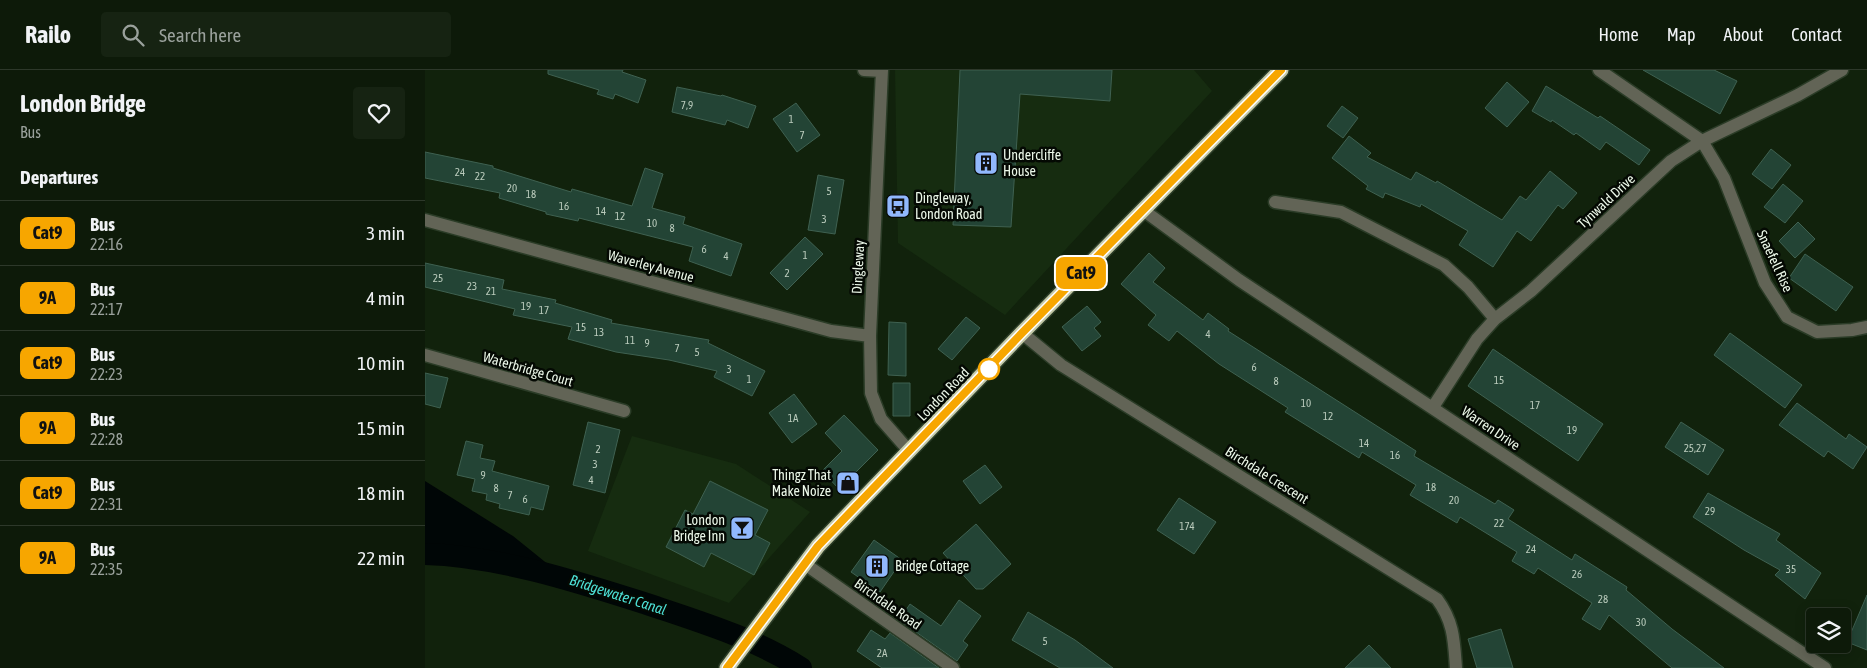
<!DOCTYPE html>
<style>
body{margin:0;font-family:"Asap Condensed",sans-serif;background:#162312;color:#f1f3f6;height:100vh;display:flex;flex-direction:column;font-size:19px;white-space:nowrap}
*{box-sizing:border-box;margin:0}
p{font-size:16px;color:#9aa19c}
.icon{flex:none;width:28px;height:28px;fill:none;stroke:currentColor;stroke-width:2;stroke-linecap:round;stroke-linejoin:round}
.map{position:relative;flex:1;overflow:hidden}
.side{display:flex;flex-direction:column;background:#0d1a09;width:425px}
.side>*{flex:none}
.badge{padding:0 10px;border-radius:8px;font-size:18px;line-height:32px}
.fabs{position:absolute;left:1381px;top:538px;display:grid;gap:10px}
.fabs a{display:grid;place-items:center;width:45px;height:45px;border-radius:5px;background:#0d1a09;box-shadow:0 2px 12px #0003,0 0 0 1px #2d382a;font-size:25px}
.map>.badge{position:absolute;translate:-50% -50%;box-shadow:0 0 0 2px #fff}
h2{padding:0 20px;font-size:19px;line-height:45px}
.round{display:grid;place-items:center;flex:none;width:52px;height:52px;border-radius:5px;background:#162312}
.head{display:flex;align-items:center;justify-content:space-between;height:85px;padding:0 20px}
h1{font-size:24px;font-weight:700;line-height:38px}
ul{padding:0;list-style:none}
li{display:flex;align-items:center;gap:15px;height:65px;padding:0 20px;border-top:1px solid #2d382a}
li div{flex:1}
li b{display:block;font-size:19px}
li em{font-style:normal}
li .badge{min-width:55px;font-weight:700;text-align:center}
header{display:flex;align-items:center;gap:30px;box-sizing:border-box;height:70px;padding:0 25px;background:#0d1a09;border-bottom:1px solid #2d382a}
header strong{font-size:24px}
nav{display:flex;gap:28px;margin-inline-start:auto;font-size:18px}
.search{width:350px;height:45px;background:#162312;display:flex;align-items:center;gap:12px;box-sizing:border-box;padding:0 18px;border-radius:5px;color:#9aa19c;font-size:19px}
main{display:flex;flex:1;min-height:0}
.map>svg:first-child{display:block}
.built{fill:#162c10}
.water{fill:#000606}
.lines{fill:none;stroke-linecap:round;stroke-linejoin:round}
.canal{stroke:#000606;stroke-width:22}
.building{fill:#234435;stroke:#3f6151}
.street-casing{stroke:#2b3c27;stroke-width:15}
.highway-casing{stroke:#2b3c27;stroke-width:18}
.street{stroke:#626456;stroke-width:12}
.highway{stroke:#c4c9a7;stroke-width:15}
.line-casing{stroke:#fff;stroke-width:11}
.line{stroke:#f7a600;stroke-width:8}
.stop-dot{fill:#fff;stroke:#f7a600;stroke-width:2.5}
.labels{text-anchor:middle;stroke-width:5;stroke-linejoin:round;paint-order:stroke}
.number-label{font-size:11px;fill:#bacbbc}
.poi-label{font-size:14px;fill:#ecf8e9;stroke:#040903;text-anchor:start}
.street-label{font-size:14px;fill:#ecf8e9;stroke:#040903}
.water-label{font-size:15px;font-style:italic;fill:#4ddfd5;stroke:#040903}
</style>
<header>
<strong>Railo</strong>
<div class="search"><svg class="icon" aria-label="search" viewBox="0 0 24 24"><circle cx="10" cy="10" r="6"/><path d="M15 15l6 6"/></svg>Search here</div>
<nav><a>Home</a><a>Map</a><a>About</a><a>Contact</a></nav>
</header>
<main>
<section class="side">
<div class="head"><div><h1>London Bridge</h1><p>Bus</p></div><a class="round"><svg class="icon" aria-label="heart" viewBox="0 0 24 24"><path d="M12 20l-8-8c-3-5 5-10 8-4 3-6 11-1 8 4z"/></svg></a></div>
<h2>Departures</h2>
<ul>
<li><span class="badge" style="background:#f7a600;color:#111">Cat9</span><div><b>Bus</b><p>22:16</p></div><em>3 min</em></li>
<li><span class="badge" style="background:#f7a600;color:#111">9A</span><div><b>Bus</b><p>22:17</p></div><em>4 min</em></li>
<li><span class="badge" style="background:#f7a600;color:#111">Cat9</span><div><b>Bus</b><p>22:23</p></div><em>10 min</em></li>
<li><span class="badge" style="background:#f7a600;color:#111">9A</span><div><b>Bus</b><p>22:28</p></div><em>15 min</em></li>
<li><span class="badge" style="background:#f7a600;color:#111">Cat9</span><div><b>Bus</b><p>22:31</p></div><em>18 min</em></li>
<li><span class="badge" style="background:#f7a600;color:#111">9A</span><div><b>Bus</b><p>22:35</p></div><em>22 min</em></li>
</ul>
</section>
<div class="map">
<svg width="1442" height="598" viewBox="0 0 1442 598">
<rect width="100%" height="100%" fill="#11220c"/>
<!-- built -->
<path class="built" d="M470,0H769L787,21L580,245L473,173Z
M207,366L311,394L385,442L304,533L163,481Z"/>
<!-- water -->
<path class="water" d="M0,411L88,466L140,508L24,485L0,484Z"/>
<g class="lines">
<!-- canal -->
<path class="canal" d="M0,484C73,486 153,512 222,534C275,552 329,568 376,598"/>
</g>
<!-- building -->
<path class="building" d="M123,0H198L197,2L221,10L213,33L190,24L188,29L172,24L174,20L123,4Z
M535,0H687L685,31L595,24L586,157L528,155Z
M1218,0H1289L1312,11L1295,44Z
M1082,12L1104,32L1082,57L1060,38Z
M1121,16L1173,48L1175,46L1225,80L1214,95L1181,72L1175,80L1151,63L1149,65L1127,50L1126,52L1107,41Z
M252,17L296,26L297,25L331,36L323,58L302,50L300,55L247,42Z
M371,33L395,65L372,82L348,49Z
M917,36L933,48L918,68L902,56Z
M924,66L946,83L942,87L986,110L991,102L1011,113L1012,111L1077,150L1095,126L1101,130L1125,101L1152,123L1138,139L1133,135L1106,171L1092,161L1068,197L1034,175L1043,161L996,134L995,137L960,123L958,128L941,119L943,116L907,88Z
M1346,79L1366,95L1347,119L1327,104Z
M0,82L68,96V98L146,122L147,119L207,136L220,98L238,104L227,138L260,147L258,154L317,174L306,206L264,191L268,177L154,148L153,151L121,144V142L74,128L75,123L0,108Z
M393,105L419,110L410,164L383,160Z
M1358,114L1378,131L1360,153L1339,137Z
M1373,152L1390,169L1370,188L1354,171Z
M380,167L398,184L362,220L345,203Z
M724,183L740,198L728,212L778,250L783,243L804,259L803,261L991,381L989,386L1070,434L1073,430L1089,440L1083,449L1147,490L1150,484L1202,517L1201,520L1247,559L1299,598H1247L1184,545L1175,560L1157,549L1167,533L1113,498L1109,504L1087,491L1092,482L1035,447L1032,453L985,425L991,415L937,382L934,388L860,342L863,338L794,294L752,261L744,271L723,255L731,245L696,214Z
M1380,184L1428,217L1411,241L1364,208Z
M0,193L79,210L77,219L131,230L130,233L187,250L186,253L284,270L283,273L340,301L327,326L289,307L292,301L244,290L191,282L143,269L147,257L88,245L90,239L0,217Z
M662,236L676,252L669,258L676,266L657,281L637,257Z
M541,247L555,258L527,290L513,279Z
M464,252L481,253V306L463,305Z
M1305,263L1377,315L1360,338L1289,285Z
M1068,279L1178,354L1153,391L1043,316Z
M0,303L23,308L15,338L0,334Z
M468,313H485V346H468Z
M369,324L392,354L367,373L344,343Z
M1372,333L1421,369L1424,364L1442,377L1428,399L1403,381L1399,387L1354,355Z
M419,345L453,380L414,419L397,401L417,381L400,363Z
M163,352L195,360L180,423L148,415Z
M1256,352L1299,380L1283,405L1240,377Z
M41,371L58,375L55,388L70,391L67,401L124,416L118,440L106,437L104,445L74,438L75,434L61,430L62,424L47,421L50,409L32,405Z
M560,395L577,417L555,434L538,411Z
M285,411L343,440L330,465L345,473L329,505L286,483L279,497L241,477L260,440L268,444Z
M1283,423L1355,464L1351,470L1396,503L1380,529L1350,505L1355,500L1319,480L1268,447Z
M754,428L791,452L769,484L732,460Z
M551,454L586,494L558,519H551L518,483Z
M449,470L477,490L455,522L426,502Z
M1442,525V580L1422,572Z
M534,530L556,546L538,571L543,575L532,591L474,550L485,534L516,556Z
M603,542L650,570L688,598H635L587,570Z
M1076,559L1088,598H1052L1043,569Z
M446,560L460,569L465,563L514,598H457L432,581Z
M944,575L966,598H920Z"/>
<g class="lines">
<!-- street casing -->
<g class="street-casing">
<path id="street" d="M439,0L457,1
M457,0L445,266L446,323L456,349L485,382
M1174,0L1277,71L1299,108L1340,213L1362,247L1392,262L1427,260L1442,257
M850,132L916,142L1019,195L1043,217L1070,249
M718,140L814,210L1400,598
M0,150L406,261L445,266
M597,263L636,295L1012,529C1029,552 1029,571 1031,598
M0,285L199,341
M1008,337L1052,269L1070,249L1106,221L1246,91L1277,71L1373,25L1417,0
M380,494L528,598"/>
</g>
<!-- highway casing -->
<g class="highway-casing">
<path id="highway" d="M302,598L393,476L597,263L856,0"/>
</g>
<!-- street -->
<use href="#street" class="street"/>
<!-- highway -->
<use href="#highway" class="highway"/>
</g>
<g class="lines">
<!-- line casing -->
<g class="line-casing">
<path id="line" d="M302,598L393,476L597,263L856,0"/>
</g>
<!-- line -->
<use href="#line" class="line"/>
</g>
<!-- icons -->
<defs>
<g id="building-square" transform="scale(1.25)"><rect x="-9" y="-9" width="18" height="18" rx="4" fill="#91b8fd" stroke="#040903"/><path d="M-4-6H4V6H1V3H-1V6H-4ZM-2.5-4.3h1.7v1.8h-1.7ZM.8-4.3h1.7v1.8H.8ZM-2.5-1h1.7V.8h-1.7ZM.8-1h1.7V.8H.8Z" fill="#111"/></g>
<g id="bus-square" transform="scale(1.25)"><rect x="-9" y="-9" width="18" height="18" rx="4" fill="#91b8fd" stroke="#040903"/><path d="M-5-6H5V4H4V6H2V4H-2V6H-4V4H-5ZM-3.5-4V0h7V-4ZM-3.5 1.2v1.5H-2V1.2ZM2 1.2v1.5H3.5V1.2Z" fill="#111"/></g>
<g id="shop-square" transform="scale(1.25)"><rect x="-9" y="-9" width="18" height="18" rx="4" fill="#91b8fd" stroke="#040903"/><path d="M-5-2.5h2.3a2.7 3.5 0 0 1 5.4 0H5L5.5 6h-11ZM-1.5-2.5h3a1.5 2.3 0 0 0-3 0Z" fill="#111"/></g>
<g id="bar-square" transform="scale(1.25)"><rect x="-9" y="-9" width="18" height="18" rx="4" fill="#91b8fd" stroke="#040903"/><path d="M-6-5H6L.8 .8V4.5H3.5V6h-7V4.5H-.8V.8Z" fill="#111"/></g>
</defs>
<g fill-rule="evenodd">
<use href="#building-square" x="561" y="93"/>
<use href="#bus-square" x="473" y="136"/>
<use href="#shop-square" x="423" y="413"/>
<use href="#bar-square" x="317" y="458"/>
<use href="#building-square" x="452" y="496"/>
</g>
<!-- markers -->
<circle class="stop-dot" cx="564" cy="299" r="10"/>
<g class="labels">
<!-- number labels -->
<g class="number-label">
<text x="262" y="39">7,9</text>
<text x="366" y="53">1</text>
<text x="377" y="69">7</text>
<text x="35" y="106">24</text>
<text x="55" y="110">22</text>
<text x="87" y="122">20</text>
<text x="404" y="125">5</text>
<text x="106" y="128">18</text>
<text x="139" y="140">16</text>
<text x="176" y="145">14</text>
<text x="195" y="150">12</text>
<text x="399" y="153">3</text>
<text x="227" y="157">10</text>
<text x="247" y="162">8</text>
<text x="279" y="183">6</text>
<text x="380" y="189">1</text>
<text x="301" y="190">4</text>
<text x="362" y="207">2</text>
<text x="13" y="212">25</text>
<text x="47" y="220">23</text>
<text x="66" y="225">21</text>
<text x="101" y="240">19</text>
<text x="119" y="244">17</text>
<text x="156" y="261">15</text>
<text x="174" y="266">13</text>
<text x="783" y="268">4</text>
<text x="205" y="274">11</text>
<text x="222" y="277">9</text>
<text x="252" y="282">7</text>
<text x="272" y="286">5</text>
<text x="829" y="301">6</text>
<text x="304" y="303">3</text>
<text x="324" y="313">1</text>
<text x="1074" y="314">15</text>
<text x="851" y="315">8</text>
<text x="881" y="337">10</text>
<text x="1110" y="339">17</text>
<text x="903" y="350">12</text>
<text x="368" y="352">1A</text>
<text x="1147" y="364">19</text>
<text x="939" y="377">14</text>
<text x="1270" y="382">25,27</text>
<text x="173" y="383">2</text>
<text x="970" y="389">16</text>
<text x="170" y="398">3</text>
<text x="58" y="409">9</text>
<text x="166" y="414">4</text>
<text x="1006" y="421">18</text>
<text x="71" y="422">8</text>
<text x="85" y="429">7</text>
<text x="100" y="433">6</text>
<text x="1029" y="434">20</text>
<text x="1285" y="445">29</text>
<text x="1074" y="457">22</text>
<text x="762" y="460">174</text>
<text x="1106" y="483">24</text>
<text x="1366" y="503">35</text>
<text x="1152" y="508">26</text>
<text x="1178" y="533">28</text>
<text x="1216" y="556">30</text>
<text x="620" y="575">5</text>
<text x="457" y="587">2A</text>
</g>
<!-- poi labels -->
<g class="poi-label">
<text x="578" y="90">Undercliffe<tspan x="578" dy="16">House</tspan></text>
<text x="490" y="133">Dingleway,<tspan x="490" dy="16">London Road</tspan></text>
<text x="406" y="410" text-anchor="end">Thingz That<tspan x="406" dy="16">Make Noize</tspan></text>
<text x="300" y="455" text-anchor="end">London<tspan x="300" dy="16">Bridge Inn</tspan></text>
<text x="470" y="501">Bridge Cottage</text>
</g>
<!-- street labels -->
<g class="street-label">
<text transform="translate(1181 131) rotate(-43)" y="5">Tynwald Drive</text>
<text transform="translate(1350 191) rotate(65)" y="5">Snaefell Rise</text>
<text transform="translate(226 196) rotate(15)" y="5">Waverley Avenue</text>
<text transform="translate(433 197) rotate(-87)" y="5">Dingleway</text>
<text transform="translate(103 299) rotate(16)" y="5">Waterbridge Court</text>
<text transform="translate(518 324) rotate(-46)" y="5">London Road</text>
<text transform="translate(1066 358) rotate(34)" y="5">Warren Drive</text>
<text transform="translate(842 405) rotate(32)" y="5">Birchdale Crescent</text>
<text transform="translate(463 534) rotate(35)" y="5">Birchdale Road</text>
</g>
<!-- water labels -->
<g class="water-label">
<text transform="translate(193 525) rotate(18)" y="5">Bridgewater Canal</text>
</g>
</g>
</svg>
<div class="fabs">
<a><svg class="icon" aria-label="layers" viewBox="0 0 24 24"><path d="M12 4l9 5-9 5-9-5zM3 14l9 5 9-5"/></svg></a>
</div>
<b class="badge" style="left:656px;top:203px;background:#f7a600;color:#111">Cat9</b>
</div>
</main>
